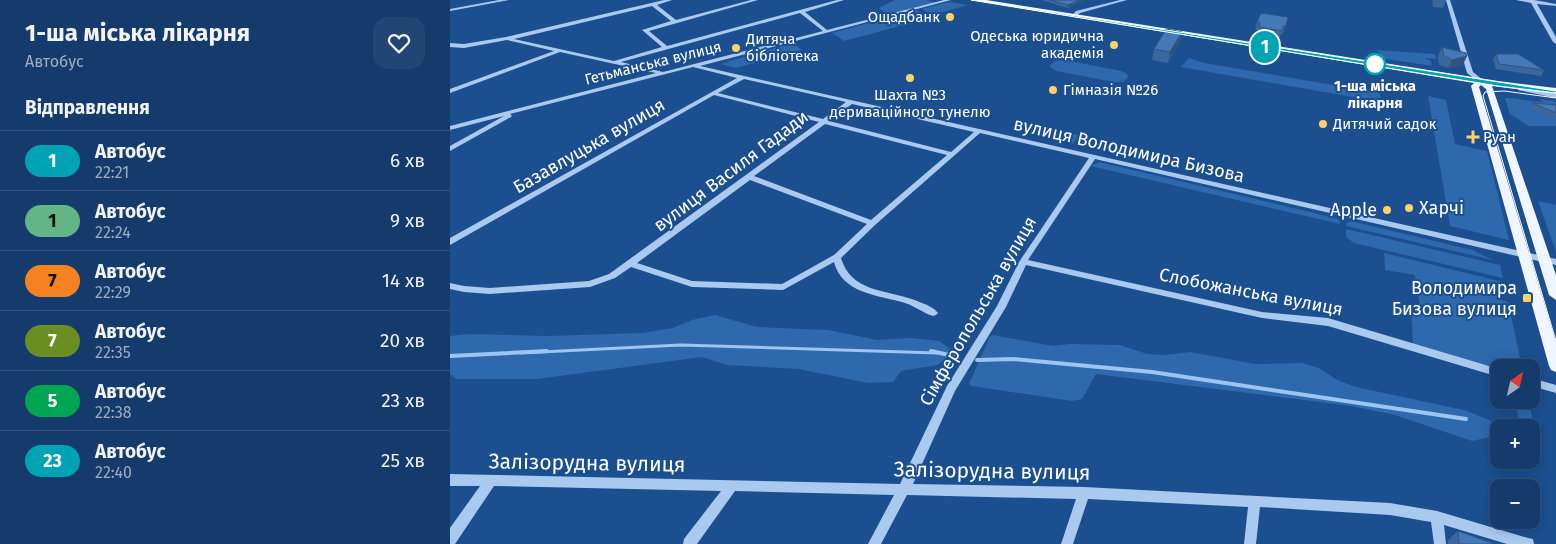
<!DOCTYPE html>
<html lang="uk">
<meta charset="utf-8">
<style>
body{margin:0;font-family:"Fira Sans",sans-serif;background:#214673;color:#f1f3f6;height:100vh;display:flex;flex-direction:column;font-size:19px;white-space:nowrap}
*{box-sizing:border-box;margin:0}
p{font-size:16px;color:#9dadc1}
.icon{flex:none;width:28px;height:28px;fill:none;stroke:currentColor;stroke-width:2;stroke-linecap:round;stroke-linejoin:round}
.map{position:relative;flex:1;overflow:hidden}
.drawer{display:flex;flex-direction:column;background:#143b6b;width:450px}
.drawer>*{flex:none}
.badge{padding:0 10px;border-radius:16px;font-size:18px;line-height:32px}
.needle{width:32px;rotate:34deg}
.tools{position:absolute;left:1040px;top:359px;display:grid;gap:10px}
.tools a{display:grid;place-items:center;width:50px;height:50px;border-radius:10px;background:#143b6b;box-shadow:0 2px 12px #0003,0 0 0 1px #33557e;font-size:25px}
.map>.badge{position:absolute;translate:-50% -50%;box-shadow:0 0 0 2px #fff}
h2{padding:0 25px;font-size:19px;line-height:45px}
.round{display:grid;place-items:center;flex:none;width:52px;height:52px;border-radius:15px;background:#214673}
.summary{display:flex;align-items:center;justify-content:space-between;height:85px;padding:0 25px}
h1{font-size:24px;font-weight:700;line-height:38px}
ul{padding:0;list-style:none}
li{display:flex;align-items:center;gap:15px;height:60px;padding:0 25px;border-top:1px solid #33557e}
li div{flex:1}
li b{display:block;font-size:19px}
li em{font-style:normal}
li .badge{min-width:55px;font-weight:700;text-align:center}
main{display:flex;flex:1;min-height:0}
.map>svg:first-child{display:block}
.green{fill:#2e69ad}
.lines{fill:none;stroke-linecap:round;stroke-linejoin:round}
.stream-far1{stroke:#9cc4f0;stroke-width:3}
.stream{stroke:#9cc4f0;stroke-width:4}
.minor{fill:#a9c9ee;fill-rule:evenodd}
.major{fill:#f0f6ff;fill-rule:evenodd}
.tram{stroke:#fff;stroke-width:1}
.wall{fill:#3a679d}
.shaded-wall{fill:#305480}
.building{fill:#4478b7;stroke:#305480}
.line{fill:#00a3b4;stroke:#fff}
.poi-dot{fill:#ffd166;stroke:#1b4f8f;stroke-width:2}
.stop-dot{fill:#fff;stroke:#00a3b4;stroke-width:2.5}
.labels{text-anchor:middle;stroke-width:4;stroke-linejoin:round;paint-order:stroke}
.far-poi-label{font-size:15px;fill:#fff;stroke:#1b4f8f;text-anchor:start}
.far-street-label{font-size:15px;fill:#fff;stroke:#1b4f8f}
.far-stop-label{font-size:15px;font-weight:bold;fill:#fff;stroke:#1b4f8f}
.street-label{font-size:18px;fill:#fff;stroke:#1b4f8f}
.poi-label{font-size:18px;fill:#fff;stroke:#1b4f8f;text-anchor:end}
.near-street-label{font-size:21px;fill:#fff;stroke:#1b4f8f}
</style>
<main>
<section class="drawer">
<div class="summary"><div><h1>1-ша міська лікарня</h1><p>Автобус</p></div><a class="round"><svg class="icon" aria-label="heart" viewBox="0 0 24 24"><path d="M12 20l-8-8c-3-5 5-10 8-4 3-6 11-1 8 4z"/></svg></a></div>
<h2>Відправлення</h2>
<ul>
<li><span class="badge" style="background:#00a3b4;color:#fff">1</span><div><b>Автобус</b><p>22:21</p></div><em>6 хв</em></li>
<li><span class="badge" style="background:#64b586;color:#111">1</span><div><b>Автобус</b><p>22:24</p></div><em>9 хв</em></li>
<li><span class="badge" style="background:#f58220;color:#111">7</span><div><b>Автобус</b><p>22:29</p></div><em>14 хв</em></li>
<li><span class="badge" style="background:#6b8e23;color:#fff">7</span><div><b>Автобус</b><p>22:35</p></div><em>20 хв</em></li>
<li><span class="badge" style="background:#00a651;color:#fff">5</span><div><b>Автобус</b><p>22:38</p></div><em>23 хв</em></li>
<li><span class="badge" style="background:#00a3b4;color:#fff">23</span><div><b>Автобус</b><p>22:40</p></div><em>25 хв</em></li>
</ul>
</section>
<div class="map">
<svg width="1106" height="544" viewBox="0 0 1106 544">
<rect width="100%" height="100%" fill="#1b4f8f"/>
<!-- green -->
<path class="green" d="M445,0H475L488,3L439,16L429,8Z
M499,2L518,5L482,15L472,9Z
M467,10L480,18L394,41L382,33Z
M343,43L352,50L286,68L270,64Z
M926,50L985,54L986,59L975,58L981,61L982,66L931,58V54Z
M739,58L754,63L930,93L931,102L731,67Z
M615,60L671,71L677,74L678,77L673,82H664L606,71L599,66L605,61Z
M978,96L996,100L1005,144L1037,151L1059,240L1000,226Z
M1055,98C1069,98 1079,102 1093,102L1089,99L1106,102V126H1079L1060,114Z
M581,125L629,135L623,144L575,133Z
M649,162L885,218L889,220L890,224L641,166Z
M1088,201L1106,205V252Z
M901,221L1022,250L1043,260L896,226L897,223Z
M896,229L1050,265L1053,278L904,243L896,237Z
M934,253L1053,282L1055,288L1046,286L1048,299L1058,302L1072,367L1049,368V371L963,347L961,305L970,307L965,275L935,270Z
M265,315L307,327L378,330L427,340L461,338L489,341L500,349V356L487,365L451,371L443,382L418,383L348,369L277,365L252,357L87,379H6L0,374V336L19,334L98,336L192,333L223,328L242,320Z
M543,335L603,346L619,344L670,345L697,354L714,355L741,352L805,364L852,363L869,368L887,380L906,387L1014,410L1039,420L1049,428V435L1022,441L945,415L901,406L646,374L632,399L622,401L522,386L519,384L539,338Z
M1064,400H1079L1083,422L1069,420Z"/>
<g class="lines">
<!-- stream-far1 -->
<path class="stream-far1" d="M71,353L231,345L487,353"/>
<!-- stream -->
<path class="stream" d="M481,351L508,357
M0,356L97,351
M527,360L564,359L702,372L1016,419"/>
<!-- minor -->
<path class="minor" d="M49,0H59L0,11V9Z
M214,0H222L207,5L226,20L301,0H308L199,31L217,46L387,0H394L355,12L377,30L494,0H501L250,66L1106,259V265L645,159L578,260L812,312L878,318L1049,369V377L878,326L812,318L576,265L556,307L505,391L463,484L634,487L940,503L987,511L1078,538L1083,539L1084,544H1057L994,525L996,544H984L981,522L940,515L810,507L806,544H794L798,507L638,499L623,544H611L626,499L457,495L431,544H418L444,495L285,491L247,544H233L234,539L271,491L44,486L5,544H0V528L30,486H0V474L450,484L497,386L547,306L569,262L639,158L530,133L425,225L391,258C402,295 442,289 472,303C478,305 484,308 488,313L486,315L483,316C473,313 465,306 455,303C429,295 392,294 384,262L333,290L242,287L181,267L165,278L140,287L40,294L14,292L0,289V283L14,286L40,288L139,281L159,274L369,122L264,95L0,245V238L287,78L243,67L60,114L62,116L61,117L0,151V146L54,116L0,130V126L206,73L110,52L0,93V89L104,51L57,40L14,48L0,47V43L14,44L56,37ZM202,6L221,21L192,30L212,47L164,61L64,39ZM350,13L373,31L213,72L171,62ZM294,79L396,102L373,119L268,93ZM402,104L524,132L501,152L379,121ZM375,124L497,155L421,220L304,176ZM300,180L417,224L384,255L332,284L242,281L187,263Z
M670,0H677L630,13L625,17L621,16L626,11Z
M996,0H1000L1023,72L1033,80V82H1029L1017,73Z
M1066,0H1084L1106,4V6L1087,4L1106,37V44L1103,42L1081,3Z
M1070,87L1106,94V98L1068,90V88Z
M1081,378L1106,385V393L1081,386Z"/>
<!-- major -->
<path class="major" d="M521,0H536L1048,81L1106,88V94L1042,86L1106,275V300L1099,295L1036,89L1031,85L1029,87L1106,342V372L1101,370L1099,366L1021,86L1024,83Z"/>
<!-- tram -->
<path class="tram" d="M1106,98L1054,91L1035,92L1033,96L1106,341"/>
</g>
<!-- wall -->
<path class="wall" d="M591,0H633V1L618,8Z
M982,0H996V1L993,8L983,7Z
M838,17L833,34H831L829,39L806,35L808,30H805L807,22Z
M732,32L730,42L718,63L702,60L704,49Z
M992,47L1013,65L998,68L989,65L988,56Z
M1046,54L1094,70L1091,76L1046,69L1043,60Z
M1082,103L1106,105V120L1079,109Z
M1008,531L1045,544H998V540Z"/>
<!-- shaded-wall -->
<path class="shaded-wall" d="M630,0H633V1L618,8V5Z
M732,32L730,42L718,63L720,52Z
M1017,56L1013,65L998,68L1002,60Z"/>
<!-- building -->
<path class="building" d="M600,0H630L618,5Z
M811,13L838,17L836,26H833L832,31L809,27L810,22H807Z
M716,29L732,32L720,52L704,49Z
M992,47L1016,53L1017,56L1002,60L994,56Z
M1046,54H1068L1094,70L1049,64Z
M1082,103L1106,105V113Z
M1008,531L1045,544H1009Z"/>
<!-- line -->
<path class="line" d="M521,0H524L1106,91V93L1048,86Z"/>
<!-- markers -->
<g class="poi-dot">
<circle cx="500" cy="17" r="5"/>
<circle cx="664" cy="45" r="5"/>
<circle cx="286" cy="48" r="5"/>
<circle cx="460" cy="78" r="5"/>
<circle cx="603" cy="90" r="5"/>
<circle cx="873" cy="124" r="5"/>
<path d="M1020.5 129.5h5v5h5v5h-5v5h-5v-5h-5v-5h5z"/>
<circle cx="959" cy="208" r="5"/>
<circle cx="937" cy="210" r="5"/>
<rect x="1072" y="293" width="10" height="10" rx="2.5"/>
</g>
<circle class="stop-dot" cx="925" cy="64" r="10"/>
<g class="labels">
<!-- far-poi labels -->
<g class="far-poi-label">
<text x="490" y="22" text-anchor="end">Ощадбанк</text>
<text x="654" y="41" text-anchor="end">Одеська юридична<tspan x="654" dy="17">академія</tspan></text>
<text x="296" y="44">Дитяча<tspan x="296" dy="17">бібліотека</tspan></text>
<text x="613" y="95">Гімназія №26</text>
<text x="460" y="100" text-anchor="middle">Шахта №3<tspan x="460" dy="17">дериваційного тунелю</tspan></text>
<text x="883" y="129">Дитячий садок</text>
<text x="1033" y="142">Руан</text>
</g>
<!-- far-street labels -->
<g class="far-street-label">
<text transform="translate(203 63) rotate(-14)" y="5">Гетьманська вулиця</text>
</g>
<!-- far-stop labels -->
<g class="far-stop-label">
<text x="925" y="91">1-ша міська<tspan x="925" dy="17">лікарня</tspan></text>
</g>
<!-- street labels -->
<g class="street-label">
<text transform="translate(139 146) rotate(-30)" y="6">Базавлуцька вулиця</text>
<text transform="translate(679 150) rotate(13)" y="6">вулиця Володимира Бизова</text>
<text transform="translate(281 171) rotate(-37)" y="6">вулиця Василя Гадади</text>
<text transform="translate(801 292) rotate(11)" y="6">Слобожанська вулиця</text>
<text transform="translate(528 311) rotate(-60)" y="6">Сімферопольська вулиця</text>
</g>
<!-- poi labels -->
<g class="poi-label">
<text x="969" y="214" text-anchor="start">Харчі</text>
<text x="927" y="216">Apple</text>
<text x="1067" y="294">Володимира<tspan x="1067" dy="21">Бизова вулиця</tspan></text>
</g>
<!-- near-street labels -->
<g class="near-street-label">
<text transform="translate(137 463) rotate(1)" y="7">Залізорудна вулиця</text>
<text transform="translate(542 471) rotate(1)" y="7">Залізорудна вулиця</text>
</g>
</g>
</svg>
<div class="tools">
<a><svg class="needle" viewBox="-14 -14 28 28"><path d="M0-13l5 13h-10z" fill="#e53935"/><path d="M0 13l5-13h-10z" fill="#9dadc1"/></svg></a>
<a>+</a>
<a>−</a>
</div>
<b class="badge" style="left:815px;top:47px;background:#00a3b4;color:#fff">1</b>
</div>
</main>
